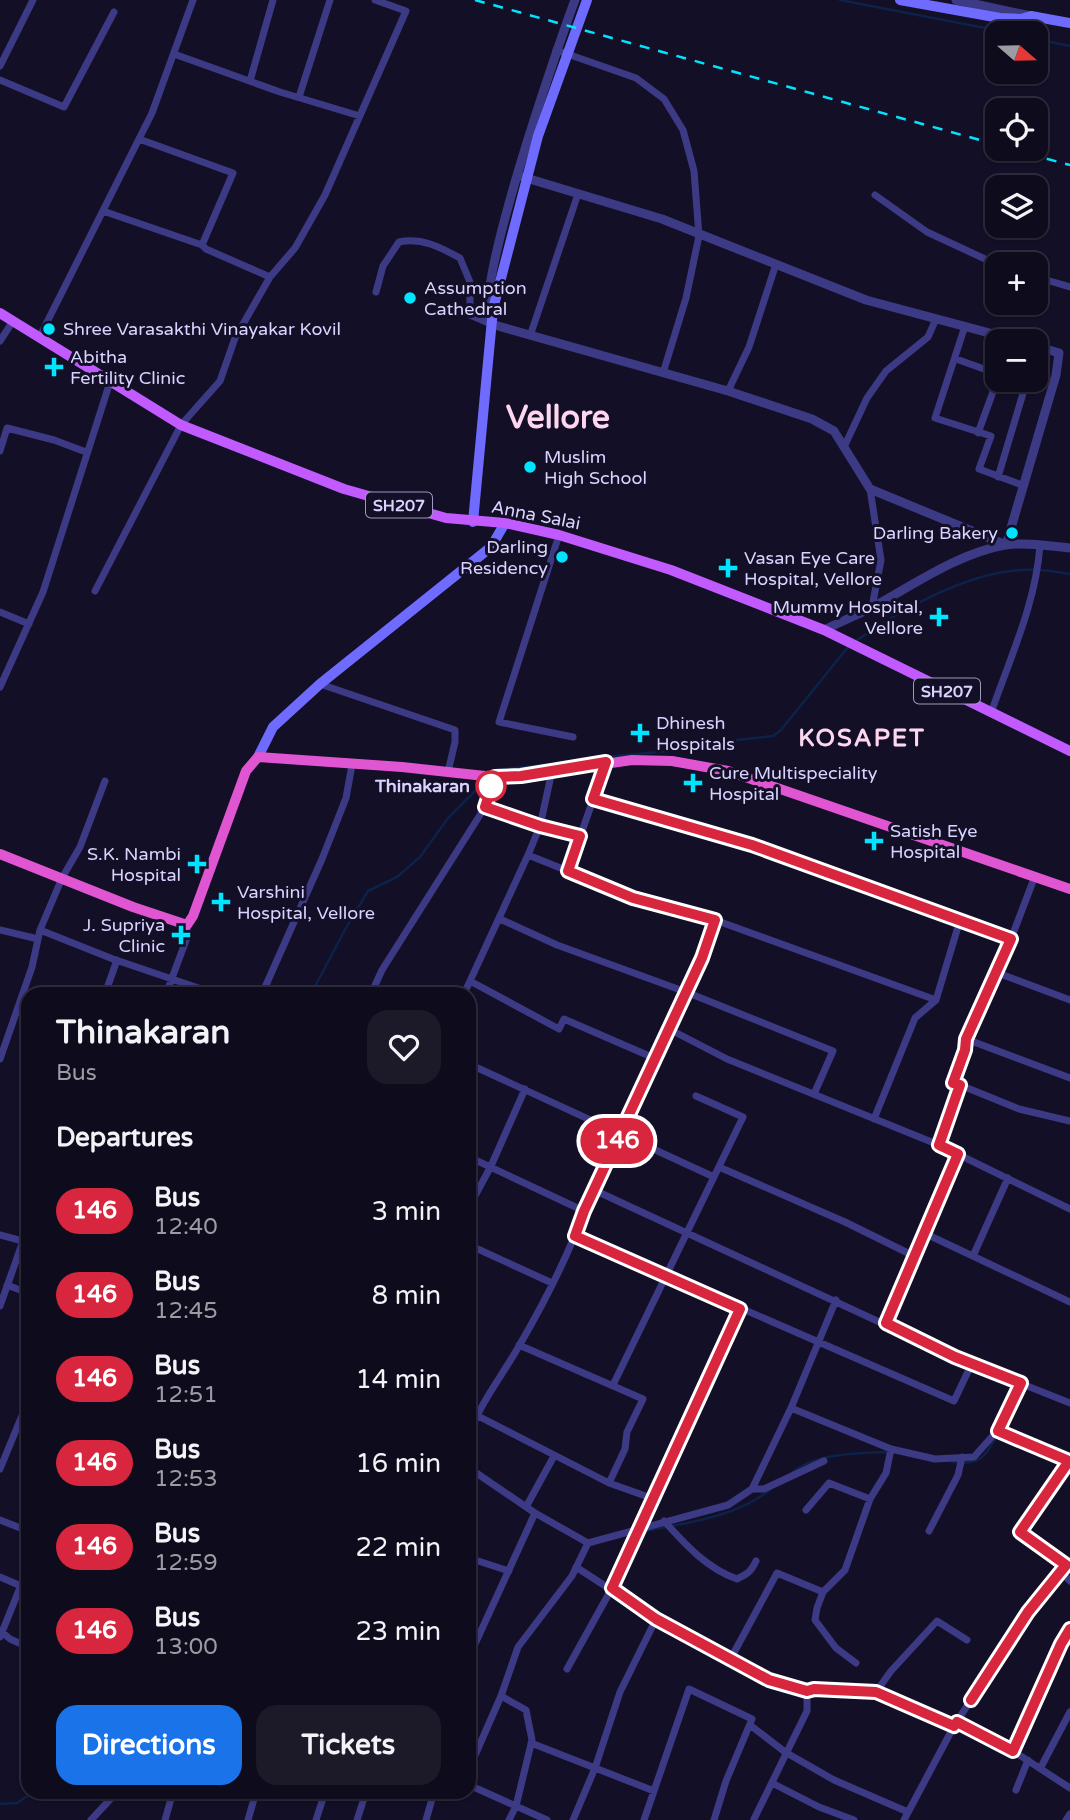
<!DOCTYPE html>
<meta charset="utf-8">
<style>
body{margin:0;font-family:"Varela Round",sans-serif;background:#1c1929;color:#f1f3f6;height:100vh;display:flex;flex-direction:column;font-size:26px;white-space:nowrap}
*{box-sizing:border-box;margin:0}
p{font-size:23px;color:#9b9ba3}
.icon{flex:none;width:38px;height:38px;fill:none;stroke:currentColor;stroke-width:2;stroke-linecap:round;stroke-linejoin:round}
.map{position:relative;flex:1;overflow:hidden}
.drawer{position:absolute;left:21px;top:987px;width:455px;height:812px;display:flex;flex-direction:column;background:#0e0b1c;border-radius:21px;box-shadow:0 2px 5px #0004,0 0 0 2px #2e2b3b}
.drawer>*{flex:none}
.badge{padding:0 14px;border-radius:23px;font-size:24px;line-height:46px}
.needle{width:46px;rotate:110deg}
.controls{position:absolute;left:985px;top:21px;display:grid;gap:14px}
.controls a{display:grid;place-items:center;width:63px;height:63px;border-radius:14px;background:#0e0b1c;box-shadow:0 2px 5px #0004,0 0 0 2px #2e2b3b;font-size:35px}
.map>.badge{position:absolute;translate:-50% -50%;box-shadow:0 0 0 4px #fff}
h2{padding:0 35px;font-size:26px;line-height:63px}
.round{display:grid;place-items:center;flex:none;width:74px;height:74px;border-radius:21px;background:#1c1929}
.head{display:flex;align-items:center;justify-content:space-between;height:119px;padding:0 35px}
h1{font-size:33px;font-weight:700;line-height:52px}
.cta{display:flex;gap:14px;margin-top:auto;padding:14px 35px}
.cta a{flex:1;height:80px;border-radius:21px;background:#1a73e8;color:#fff;font-size:28px;font-weight:700;line-height:80px;text-align:center}
.cta a+a{background:#1c1929;color:#f1f3f6}
ul{padding:0;list-style:none}
li{display:flex;align-items:center;gap:21px;height:84px;padding:0 35px}
li div{flex:1}
li b{display:block;font-size:26px}
li em{font-style:normal}
li .badge{min-width:77px;font-weight:700;text-align:center}
.map>svg:first-child{display:block}
.lines{fill:none;stroke-linecap:round;stroke-linejoin:round}
.stream{stroke:#0c2248;stroke-width:2.5}
.minor{stroke:#3d3a85;stroke-width:7}
.tertiary{stroke:#3d3a85;stroke-width:9}
.secondary{stroke:#6f6bff;stroke-width:10}
.primary{stroke:#c25bff;stroke-width:10}
.trunk{stroke:#e055d1;stroke-width:10}
.rail{stroke:#00e5ff;stroke-width:2.5;stroke-dasharray:10 9;stroke-linecap:butt}
.line-casing{stroke:#fff;stroke-width:16}
.line{stroke:#d7263d;stroke-width:10}
.poi-dot{fill:#00e5ff;stroke:#130f26;stroke-width:2.5}
.stop-dot{fill:#fff;stroke:#d7263d;stroke-width:3.5}
.labels{text-anchor:middle;stroke-width:6;stroke-linejoin:round;paint-order:stroke}
.shield{fill:#130f26;stroke:#9e99be;stroke-width:2}
.shield-label{font-size:16px;font-weight:bold;fill:#d9d4ff}
.poi-label{font-size:18px;fill:#d9d4ff;stroke:#130f26;text-anchor:start}
.street-label{font-size:18px;fill:#d9d4ff;stroke:#130f26}
.stop-label{font-size:18px;font-weight:bold;fill:#d9d4ff;stroke:#130f26;text-anchor:end}
.district-label{font-size:24px;font-weight:bold;letter-spacing:2px;fill:#ffd6f0;stroke:#130f26}
.town-label{font-size:32px;font-weight:bold;fill:#ffd6f0;stroke:#130f26}
</style>
<div class="map">
<svg width="1070" height="1820" viewBox="0 0 1070 1820">
<rect width="100%" height="100%" fill="#130f26"/>
<g class="lines">
<!-- stream -->
<path class="stream" d="M840,0L1011,33
M1036,39L1070,46
M856,641C900,610 966,573 1021,570C1037,569 1054,571 1070,574
M576,761L604,757L702,748L728,741L773,736L781,730L848,647
M495,770L573,762
M311,994L347,926L368,891L397,877L420,857L448,818L483,783
M952,1462C981,1464 983,1460 997,1435L1004,1438
M793,1472C817,1453 858,1453 887,1452
M645,1531C687,1523 736,1517 771,1489
M0,1804L17,1803L33,1792"/>
<!-- minor -->
<path class="minor" d="M556,50L636,78L664,99L683,130L694,171L699,236L686,298L663,373
M174,54L280,92L360,116
M0,66L33,0
M0,80L64,107L114,12
M250,81L273,0
M299,97L330,0
M139,139L233,173L202,245
M875,195L927,232L998,265
M103,211L202,245L206,249L270,277L295,248L325,195L406,11L375,0
M1036,277L1070,287
M376,292L383,266L399,242C421,237 440,247 460,258L470,282V315L491,324
M965,326L935,418L991,436L979,469L1022,485
M531,333L578,194
M39,338L152,113L193,0
M0,341L13,321
M956,359L998,374
M728,391L749,347L776,264
M978,433L998,378
M844,447L867,398L886,371L928,337L936,319
M0,451L7,428L54,440L86,452
M998,477L1027,380
M870,489L881,560L872,607
M559,535L499,722L573,737
M95,591L181,425L220,381L235,338L270,277
M0,612L29,624
M320,684L455,730V742L448,772
M0,687L43,592L110,382
M991,713C1010,658 1036,603 1040,545
M606,763L568,871L633,898L715,920L936,1000
M593,799L752,845L1011,939
M485,807L540,826L581,836
M528,855L568,871
M500,919L557,945L686,992L833,1051L814,1094
M0,930L38,939
M40,930L113,959L216,994
M995,972L1070,1000
M470,981L559,1029L564,1019L654,1058
M105,994L117,960
M166,994L188,935L187,925
M262,994L322,859L346,798L352,765
M371,994L382,970L485,807L494,777
M464,994L528,855L540,826L552,771
M669,1029L727,1059L939,1145L1070,1209
M966,1039L1070,1078
M0,1059L32,967L40,930L62,878L80,847L105,781
M469,1064L714,1177
M960,1085L1019,1109L1070,1121
M874,1119L915,1018L936,1000L960,920
M939,1145L960,1085L953,1083L965,1050L966,1039L1011,939L1035,876
M469,1157L584,1211
M719,1167L845,1222L914,1256
M594,1190L955,1357L1070,1403
M469,1207L491,1166L525,1089
M924,1233L1070,1302
M0,1235L26,1242
M575,1236L954,1401L972,1363
M469,1245L552,1283
M973,1256L1008,1178
M469,1257L474,1247
M7,1285L28,1293
M0,1306L28,1227
M886,1323L958,1154
M519,1345L643,1399L627,1432L625,1449L609,1483
M613,1385L743,1117L696,1096
M791,1408L891,1449L935,1459L974,1457L997,1431L1021,1383
M476,1415L609,1483L654,1499
M997,1431L1070,1461
M469,1435C480,1403 502,1376 519,1346C544,1303 568,1257 584,1211L702,958L715,920
M469,1468L535,1513L588,1543L728,1505L752,1489L791,1408L836,1300
M0,1469L28,1401
M752,1489H764L824,1461
M526,1507L554,1456
M806,1510L829,1483L870,1499
M0,1520L28,1531
M664,1521C685,1544 706,1568 737,1579C747,1574 751,1572 756,1561
M929,1531L958,1475L962,1457
M469,1558L509,1571
M1066,1565L1020,1532L1069,1461
M576,1567L656,1619L731,1658L738,1664L769,1680L807,1691L814,1689L876,1692L954,1726
M1061,1572L1070,1581
M0,1577L21,1586
M18,1593L28,1597
M1,1631L10,1639L28,1647
M0,1637L28,1568
M469,1657L535,1513
M731,1658L777,1573L823,1592
M856,1663L836,1648L815,1620L817,1608L823,1592L845,1570L870,1499L886,1473L891,1449
M567,1669L612,1588L642,1528L740,1309
M876,1692L891,1671L937,1621L967,1640
M501,1696L526,1710L532,1740L516,1806L509,1820
M956,1722L1013,1751L1070,1788
M750,1725L785,1752L834,1780L908,1812
M531,1743L654,1791
M1013,1751L1061,1644L1070,1629
M1041,1767L1070,1712
M469,1769L501,1696L518,1647L572,1576L588,1543
M772,1783L819,1807L854,1820
M469,1785L547,1820
M1016,1790L1028,1760
M754,1819L807,1711V1691
M91,1820L117,1792
M165,1820L173,1792
M248,1820L256,1792
M316,1820L325,1792
M357,1820L366,1792
M426,1820L434,1792
M573,1820L595,1768L620,1692L656,1619
M644,1820L689,1689L752,1719L726,1781L714,1820
M904,1820L954,1726L1028,1612L1070,1561
M1066,1820L1070,1814"/>
<!-- tertiary -->
<path class="tertiary" d="M575,0C560,40 469,301 491,324L728,391L812,419L834,431L870,489L1006,545L1056,375L1059,353L1036,346
M956,0L1031,16
M523,177L662,219L866,300L1019,341
M824,630C840,622 857,615 873,607C913,585 959,553 1005,545C1026,542 1049,546 1070,548"/>
<!-- secondary -->
<path class="secondary" d="M900,0L1000,18L1021,19L1031,16L1070,23
M473,522L493,309L538,136L587,0
M258,757L273,727L320,684L491,547L505,523"/>
<!-- primary -->
<path class="primary" d="M0,313L181,425L344,489L446,518L505,523L559,535L671,570L824,630L1070,751"/>
<!-- trunk -->
<path class="trunk" d="M0,854L133,907L187,925L193,916L246,771L258,757L402,767L494,777L521,776L632,760L672,761L728,771L1070,889"/>
<!-- rail -->
<path class="rail" d="M475,0L998,145
M1010,149L1070,165"/>
</g>
<g class="lines">
<!-- line casing -->
<g class="line-casing">
<path id="line" d="M971,1700L1028,1612L1066,1565L1020,1532L1069,1461L998,1431L1021,1383L955,1357L886,1323L958,1154L939,1145L960,1085L953,1083L965,1050L966,1039L1011,939L752,845L593,799L606,762L521,776L495,777L485,807L540,826L580,836L568,871L633,898L715,920L702,958L584,1211L575,1236L740,1309L612,1588L656,1619L754,1672L769,1680L807,1691L814,1689L876,1692L954,1726L957,1722L1013,1751L1061,1644L1070,1629"/>
</g>
<!-- line -->
<use href="#line" class="line"/>
</g>
<!-- markers -->
<g class="poi-dot">
<circle cx="410" cy="298" r="7"/>
<circle cx="49" cy="329" r="7"/>
<path d="M50.5 356.5h7v7h7v7h-7v7h-7v-7h-7v-7h7z"/>
<circle cx="530" cy="467" r="7"/>
<circle cx="1012" cy="533" r="7"/>
<circle cx="562" cy="557" r="7"/>
<path d="M724.5 557.5h7v7h7v7h-7v7h-7v-7h-7v-7h7z"/>
<path d="M935.5 606.5h7v7h7v7h-7v7h-7v-7h-7v-7h7z"/>
<path d="M636.5 722.5h7v7h7v7h-7v7h-7v-7h-7v-7h7z"/>
<path d="M689.5 772.5h7v7h7v7h-7v7h-7v-7h-7v-7h7z"/>
<path d="M870.5 830.5h7v7h7v7h-7v7h-7v-7h-7v-7h7z"/>
<path d="M193.5 853.5h7v7h7v7h-7v7h-7v-7h-7v-7h7z"/>
<path d="M217.5 891.5h7v7h7v7h-7v7h-7v-7h-7v-7h7z"/>
<path d="M177.5 924.5h7v7h7v7h-7v7h-7v-7h-7v-7h7z"/>
</g>
<circle class="stop-dot" cx="491" cy="786" r="14"/>
<g class="labels">
<!-- shield labels -->
<g class="shield">
<rect x="366" y="492.5" width="66" height="25" rx="5"/>
<rect x="914" y="678.5" width="66" height="25" rx="5"/>
</g>
<g class="shield-label">
<text x="399" y="511">SH207</text>
<text x="947" y="697">SH207</text>
</g>
<!-- poi labels -->
<g class="poi-label">
<text x="424" y="294">Assumption<tspan x="424" dy="21">Cathedral</tspan></text>
<text x="63" y="335">Shree Varasakthi Vinayakar Kovil</text>
<text x="70" y="363">Abitha<tspan x="70" dy="21">Fertility Clinic</tspan></text>
<text x="544" y="463">Muslim<tspan x="544" dy="21">High School</tspan></text>
<text x="998" y="539" text-anchor="end">Darling Bakery</text>
<text x="548" y="553" text-anchor="end">Darling<tspan x="548" dy="21">Residency</tspan></text>
<text x="744" y="564">Vasan Eye Care<tspan x="744" dy="21">Hospital, Vellore</tspan></text>
<text x="923" y="613" text-anchor="end">Mummy Hospital,<tspan x="923" dy="21">Vellore</tspan></text>
<text x="656" y="729">Dhinesh<tspan x="656" dy="21">Hospitals</tspan></text>
<text x="709" y="779">Cure Multispeciality<tspan x="709" dy="21">Hospital</tspan></text>
<text x="890" y="837">Satish Eye<tspan x="890" dy="21">Hospital</tspan></text>
<text x="181" y="860" text-anchor="end">S.K. Nambi<tspan x="181" dy="21">Hospital</tspan></text>
<text x="237" y="898">Varshini<tspan x="237" dy="21">Hospital, Vellore</tspan></text>
<text x="165" y="931" text-anchor="end">J. Supriya<tspan x="165" dy="21">Clinic</tspan></text>
</g>
<!-- street labels -->
<g class="street-label">
<text transform="translate(536 515) rotate(11)" y="6">Anna Salai</text>
</g>
<!-- stop labels -->
<g class="stop-label">
<text x="470" y="792">Thinakaran</text>
</g>
<!-- district labels -->
<g class="district-label">
<text x="862" y="746">KOSAPET</text>
</g>
<!-- town labels -->
<g class="town-label">
<text x="558" y="428">Vellore</text>
</g>
</g>
</svg>
<div class="controls">
<a><svg class="needle" viewBox="-14 -14 28 28"><path d="M0-13l5 13h-10z" fill="#e53935"/><path d="M0 13l5-13h-10z" fill="#9b9ba3"/></svg></a>
<a><svg class="icon" aria-label="locate" viewBox="0 0 24 24"><circle cx="12" cy="12" r="6"/><path d="M12 2v4M12 18v4M2 12h4M18 12h4"/></svg></a>
<a><svg class="icon" aria-label="layers" viewBox="0 0 24 24"><path d="M12 4l9 5-9 5-9-5zM3 14l9 5 9-5"/></svg></a>
<a>+</a>
<a>−</a>
</div>
<b class="badge" style="left:617px;top:1141px;background:#d7263d;color:#fff">146</b>
<section class="drawer">
<div class="head"><div><h1>Thinakaran</h1><p>Bus</p></div><a class="round"><svg class="icon" aria-label="heart" viewBox="0 0 24 24"><path d="M12 20l-8-8c-3-5 5-10 8-4 3-6 11-1 8 4z"/></svg></a></div>
<h2>Departures</h2>
<ul>
<li><span class="badge" style="background:#d7263d;color:#fff">146</span><div><b>Bus</b><p>12:40</p></div><em>3 min</em></li>
<li><span class="badge" style="background:#d7263d;color:#fff">146</span><div><b>Bus</b><p>12:45</p></div><em>8 min</em></li>
<li><span class="badge" style="background:#d7263d;color:#fff">146</span><div><b>Bus</b><p>12:51</p></div><em>14 min</em></li>
<li><span class="badge" style="background:#d7263d;color:#fff">146</span><div><b>Bus</b><p>12:53</p></div><em>16 min</em></li>
<li><span class="badge" style="background:#d7263d;color:#fff">146</span><div><b>Bus</b><p>12:59</p></div><em>22 min</em></li>
<li><span class="badge" style="background:#d7263d;color:#fff">146</span><div><b>Bus</b><p>13:00</p></div><em>23 min</em></li>
</ul>
<div class="cta"><a>Directions</a><a>Tickets</a></div>
</section>
</div>
